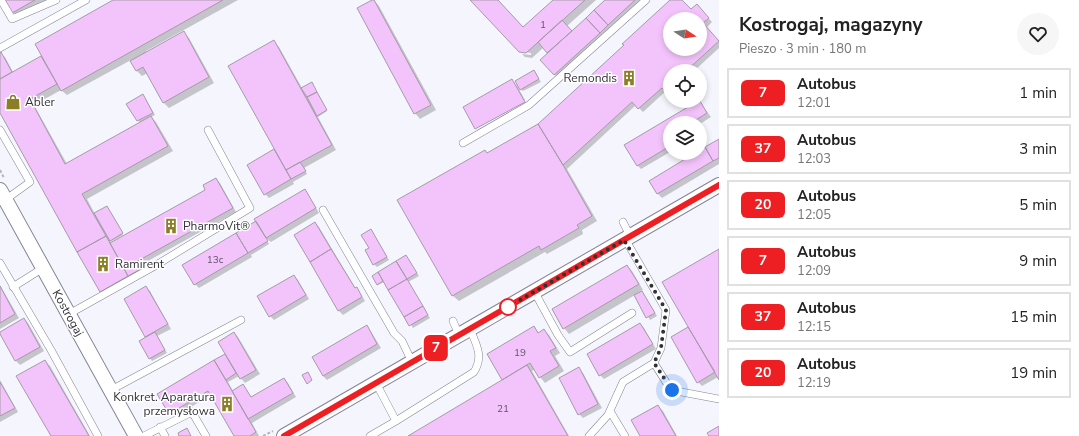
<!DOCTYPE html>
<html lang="pl">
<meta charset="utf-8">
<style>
body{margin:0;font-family:"Nunito Sans",sans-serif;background:#f6f6f6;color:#222;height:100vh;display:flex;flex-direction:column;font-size:15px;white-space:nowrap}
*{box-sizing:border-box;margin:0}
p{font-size:13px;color:#767676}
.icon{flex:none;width:22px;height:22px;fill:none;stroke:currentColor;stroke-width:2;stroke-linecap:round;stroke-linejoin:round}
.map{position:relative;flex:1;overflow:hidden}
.details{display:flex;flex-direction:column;background:#fff;width:360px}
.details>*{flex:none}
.badge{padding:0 8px;border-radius:6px;font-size:14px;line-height:26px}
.needle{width:26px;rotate:102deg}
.fabs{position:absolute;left:663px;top:12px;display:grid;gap:8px}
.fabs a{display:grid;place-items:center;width:44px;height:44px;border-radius:50%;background:#fff;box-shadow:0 2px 6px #0003;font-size:20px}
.you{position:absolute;width:20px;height:20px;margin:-10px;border:3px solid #fff;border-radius:50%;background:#1a73e8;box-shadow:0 0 0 6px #1a73e833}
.map>.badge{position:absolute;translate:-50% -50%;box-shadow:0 0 0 2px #fff}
.round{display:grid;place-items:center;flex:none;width:42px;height:42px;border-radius:21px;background:#f6f6f6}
.headline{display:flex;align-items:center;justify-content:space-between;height:68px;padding:0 20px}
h1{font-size:19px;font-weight:700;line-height:30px}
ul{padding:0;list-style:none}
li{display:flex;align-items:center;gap:12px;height:50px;margin:0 8px 6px;padding:0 12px;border:2px solid #e0e0e0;border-radius:0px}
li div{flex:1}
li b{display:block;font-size:15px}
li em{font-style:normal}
li .badge{min-width:44px;font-weight:700;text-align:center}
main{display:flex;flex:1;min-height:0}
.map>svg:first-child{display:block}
.shadow{fill:#0003;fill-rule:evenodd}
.building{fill:#f3c4fb;stroke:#a79aa9;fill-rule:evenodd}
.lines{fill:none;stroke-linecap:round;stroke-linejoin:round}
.lane-casing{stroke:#848494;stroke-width:8}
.street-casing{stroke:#848494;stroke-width:16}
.path{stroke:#b5b5bc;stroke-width:2;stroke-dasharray:3 2;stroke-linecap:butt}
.lane{stroke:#fff;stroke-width:7}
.street{stroke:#fff;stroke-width:14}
.line-casing{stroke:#fff;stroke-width:9}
.line{stroke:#ee1f23;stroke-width:6}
.walk{stroke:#323138;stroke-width:4;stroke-dasharray:0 7.2}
.stop-dot{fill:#fff;stroke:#ee1f23;stroke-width:2}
.labels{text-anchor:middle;stroke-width:3;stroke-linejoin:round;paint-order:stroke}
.number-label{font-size:10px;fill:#625669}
.poi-label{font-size:12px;fill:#323138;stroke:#fff;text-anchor:start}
.street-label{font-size:12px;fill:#323138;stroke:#fff}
</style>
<main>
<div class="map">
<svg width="719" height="436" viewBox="0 0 719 436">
<rect width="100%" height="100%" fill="#f5f5fd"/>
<!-- shadow -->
<path class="shadow" d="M6,0H50L18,17L13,12Z
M115,0H238L146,51L147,53L184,33L189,38L214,83L169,108L163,102L148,73L142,76L137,71L131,60L67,95L61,90L34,105L67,164L140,123L128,104L143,95L145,98L155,115L151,117L156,122L173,151L87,199L95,214L107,207L123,235L110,242L111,244L207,191L216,179L220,183L236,212L139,266L144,274L106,297L101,291L0,111V54L5,57L13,72L43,56Z
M374,0L379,6L436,110L420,119L415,113L358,9Z
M472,0H498L523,28L554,0H596L567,26L572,32L606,0H643L558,78L541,60L549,53L544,47L532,58L525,57L522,54L531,55V53L519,51Z
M671,0H681L691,10L697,5L712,22L706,28L719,41V48L694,71H670V93L666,91L643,112L636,105L567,169L597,221L582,230L583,234L547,254L545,252L459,301L453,296L399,200L485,151L488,154L538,125L625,45ZM670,19H700V49H670Z
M273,41L279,47L302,88L312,84L327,111L318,117L336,150L304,168L307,174L293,182L294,184L269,198L265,194L248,165L276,150Z
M534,71L541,82L523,91L520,88Z
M512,81L517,86L525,100L476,128Z
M699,101L711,117L700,124L670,123V152L641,169L637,165L625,146Z
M526,102L528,106L480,133L477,130Z
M719,140V164L662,198L658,194L650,181L697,153H700V151Z
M304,190L308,194L319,213L271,242L266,238L269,244L251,255L252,257L199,288L195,284L257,221Z
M315,223L319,227L356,289L360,293L365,301L343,315L339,311L327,291Z
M373,233L389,260L377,267L374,264L370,248Z
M719,250V378L718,377L702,386L698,382L688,328L691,331Z
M406,257L419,276L408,282L430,318L413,328L384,282L378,285L377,284Z
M627,266L632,271L643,290L641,291L644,295L657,316L650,320L635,295L569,334L564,328Z
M294,276L298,280L309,299L274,320L270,316Z
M0,285L19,318L0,329Z
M146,287L150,291L171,329L157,336L167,353L152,361L150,358L146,336Z
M24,319L28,323L44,351L20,365L16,361Z
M640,324L644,328L656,349L604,379L600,375Z
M366,326L370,330L381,348L327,380L323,376Z
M534,327L539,333L544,330L549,335L560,353L555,356L564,371L545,383L540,377L535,369L532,371L569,436H410L504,380Z
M234,333L238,337L260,374L245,383L239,376L228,382L233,391L243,386L252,398L284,379L288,383L296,397L252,423L259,436H235L211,395L174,417L170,413L159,394L226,354Z
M45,361L50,366L90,436H52Z
M579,369L583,373L602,408L583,418L579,414Z
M0,380L18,412L0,422Z
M658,406L663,411L677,436H641Z"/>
<!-- building -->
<path class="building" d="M5,0H35L12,13Z
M113,0H223L61,91L35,44Z
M372,0H374L431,105L414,114L357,8Z
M470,0H498L523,27L553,0H585L526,53L519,52Z
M605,0H635L608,25L594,10Z
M670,0H682L691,9L697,4L709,18L703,23L719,41L686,71H670V86L665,91L662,88L638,109L632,102L563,165L538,124L624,45L622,44ZM670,19H700V49H670Z
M594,10L608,25L600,33L586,18Z
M586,18L600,33L554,75L540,60Z
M562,20L572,31L547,53L538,42Z
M184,31L209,77L163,103L143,67L136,71L130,61Z
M274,40L332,145L286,170L228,66Z
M1,52L12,72L0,79V53Z
M41,56L57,84L30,99L65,164L151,116L168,146L82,194L106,236L77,252L0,113V79Z
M534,70L539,79L520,90L515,81Z
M512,79L525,102L475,129L463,107Z
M312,82L317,92L307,97L301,88Z
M317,92L327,110L317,116L307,97Z
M143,94L153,113L137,121L126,104Z
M698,101H700L707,113L691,123H670V136L667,137L670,143V146L637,166L624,145Z
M538,124L563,165L592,216L577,225L579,228L541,250L539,246L452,296L397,200L485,150L487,153Z
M719,139V158L713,161L705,147Z
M705,147L713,161L657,194L649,181L695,153H700V150Z
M274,149L291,179L264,195L247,165Z
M300,162L306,171L291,179L286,170Z
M216,178L233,208L136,262L141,269L128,276L110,243L205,190L203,185Z
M305,189L316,208L266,238L254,219Z
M107,206L123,233L110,241L94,213Z
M256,221L268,241L248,253L236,233Z
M315,222L331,249L310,262L294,235Z
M371,229L387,257L373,265L365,250L369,248L361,235Z
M236,233L248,253L194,285L182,265Z
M106,236L128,276L100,292L77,252Z
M331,249L355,288L357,287L362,297L338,311L310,262Z
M719,249V380L662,282Z
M406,255L417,273L407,279L396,261Z
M396,261L407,279L388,290L378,272Z
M627,265L639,284L563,329L552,309Z
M378,272L383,281L377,285L372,276Z
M294,275L306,295L269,317L257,296Z
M407,279L423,306L404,317L388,290Z
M0,286L15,314L0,323Z
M146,286L168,324L145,337L124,299Z
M642,291L655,313L646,318L634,295Z
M423,306L428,315L409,326L404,317Z
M24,318L40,347L15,361L0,334V332Z
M640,323L653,344L599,376L587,354Z
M367,325L377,344L323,376L312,357Z
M534,326L538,333L544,329L556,348L550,351L559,366L539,378L530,363L502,380L487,354Z
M688,327L715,372L697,383L671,337Z
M155,332L165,350L149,359L139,341Z
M234,332L256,370L240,379L218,342Z
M225,354L236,373L226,380L214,360Z
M45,360L89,436H51L16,376Z
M214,360L256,432L250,436H234L208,391L169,414L157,394Z
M527,365L568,436H408Z
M579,367L598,404L578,415L559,378Z
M308,372L312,380L307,384L302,375Z
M284,378L293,393L248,419L232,391L243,384L251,397Z
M0,382L15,408L0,416Z
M658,405L676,436H640L631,420Z
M719,426V436H709L707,433Z
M187,428L191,436H179L178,433Z"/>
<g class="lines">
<!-- lane casing -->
<g class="lane-casing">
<path id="lane" d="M1,0L12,19L56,0
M0,48L86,0
M0,130L30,182L5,200
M463,143L529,105L646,0
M323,210L394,333L402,341L412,362
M623,222L630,236
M625,239L666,310L661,348L654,363
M0,263L51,350L98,436
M13,287L43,268
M534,291L558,335L570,352L632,313
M69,314L153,267L250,208L208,130
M453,321L459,335
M111,390L241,320
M610,411L625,436
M396,421L474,372C484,356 476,344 470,329
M160,427L165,436
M144,436L192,412L206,436
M370,436L396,421L376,383
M589,436L608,415L623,382L654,363L671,390L719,399"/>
</g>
<!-- street casing -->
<g class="street-casing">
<path id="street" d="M0,190L136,436
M284,436L719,185"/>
</g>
<!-- path -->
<path class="path" d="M0,170L4,178
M263,436L273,431"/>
<!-- lane -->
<use href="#lane" class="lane"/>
<!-- street -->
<use href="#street" class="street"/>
</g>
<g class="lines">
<!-- line casing -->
<g class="line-casing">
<path id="line" d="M284,436L719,185"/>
</g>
<!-- line -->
<use href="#line" class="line"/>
<!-- walk -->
<path class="walk" d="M508,307L624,240L666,310L661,348L654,363L672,390"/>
</g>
<!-- icons -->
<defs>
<g id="building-bare" transform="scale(1.2)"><path d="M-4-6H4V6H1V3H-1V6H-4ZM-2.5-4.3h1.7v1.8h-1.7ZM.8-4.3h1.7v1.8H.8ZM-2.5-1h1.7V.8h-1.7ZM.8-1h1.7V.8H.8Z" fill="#8c7e24" stroke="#fff" stroke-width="2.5" paint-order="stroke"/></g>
<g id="shop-bare" transform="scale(1.2)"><path d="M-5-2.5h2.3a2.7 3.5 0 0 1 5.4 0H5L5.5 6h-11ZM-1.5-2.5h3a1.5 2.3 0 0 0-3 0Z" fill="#8c7e24" stroke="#fff" stroke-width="2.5" paint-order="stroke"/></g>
</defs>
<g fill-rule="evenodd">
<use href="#building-bare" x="629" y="78"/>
<use href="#shop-bare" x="13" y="102"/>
<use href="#building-bare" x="171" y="226"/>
<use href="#building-bare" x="103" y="264"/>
<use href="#building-bare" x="227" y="404"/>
</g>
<!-- markers -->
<circle class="stop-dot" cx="508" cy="307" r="8"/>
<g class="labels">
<!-- number labels -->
<g class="number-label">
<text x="543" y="28">1</text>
<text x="215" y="263">13c</text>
<text x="520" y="356">19</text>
<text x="503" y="412">21</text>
</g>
<!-- poi labels -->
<g class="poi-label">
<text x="617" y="82" text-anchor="end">Remondis</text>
<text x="25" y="106">Abler</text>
<text x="183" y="230">PharmoVit®</text>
<text x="115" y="268">Ramirent</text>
<text x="215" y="401" text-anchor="end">Konkret. Aparatura<tspan x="215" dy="14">przemysłowa</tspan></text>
</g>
<!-- street labels -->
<g class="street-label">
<text transform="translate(68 313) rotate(61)" y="4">Kostrogaj</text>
</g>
</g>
</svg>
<div class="fabs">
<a><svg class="needle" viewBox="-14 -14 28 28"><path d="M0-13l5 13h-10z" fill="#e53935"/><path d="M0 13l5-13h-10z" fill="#767676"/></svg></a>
<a><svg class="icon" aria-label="locate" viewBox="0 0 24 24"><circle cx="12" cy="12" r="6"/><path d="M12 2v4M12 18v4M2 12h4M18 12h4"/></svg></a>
<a><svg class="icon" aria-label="layers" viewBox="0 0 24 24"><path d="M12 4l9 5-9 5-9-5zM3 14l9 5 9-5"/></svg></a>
</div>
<div class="you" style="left:672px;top:390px"></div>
<b class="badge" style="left:436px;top:348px;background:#ee1f23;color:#fff">7</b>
</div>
<section class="details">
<div class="headline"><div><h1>Kostrogaj, magazyny</h1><p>Pieszo · 3 min · 180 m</p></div><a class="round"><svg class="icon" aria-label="heart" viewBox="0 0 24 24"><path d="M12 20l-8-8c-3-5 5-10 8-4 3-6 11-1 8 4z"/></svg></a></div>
<ul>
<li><span class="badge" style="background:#ee1f23;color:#fff">7</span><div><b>Autobus</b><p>12:01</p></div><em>1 min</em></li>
<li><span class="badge" style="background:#ee1f23;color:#fff">37</span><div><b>Autobus</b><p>12:03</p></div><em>3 min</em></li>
<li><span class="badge" style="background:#ee1f23;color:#fff">20</span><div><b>Autobus</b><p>12:05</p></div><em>5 min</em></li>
<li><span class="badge" style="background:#ee1f23;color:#fff">7</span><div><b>Autobus</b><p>12:09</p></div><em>9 min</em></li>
<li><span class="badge" style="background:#ee1f23;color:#fff">37</span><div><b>Autobus</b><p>12:15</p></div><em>15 min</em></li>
<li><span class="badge" style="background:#ee1f23;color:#fff">20</span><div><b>Autobus</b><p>12:19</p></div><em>19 min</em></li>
</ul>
</section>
</main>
